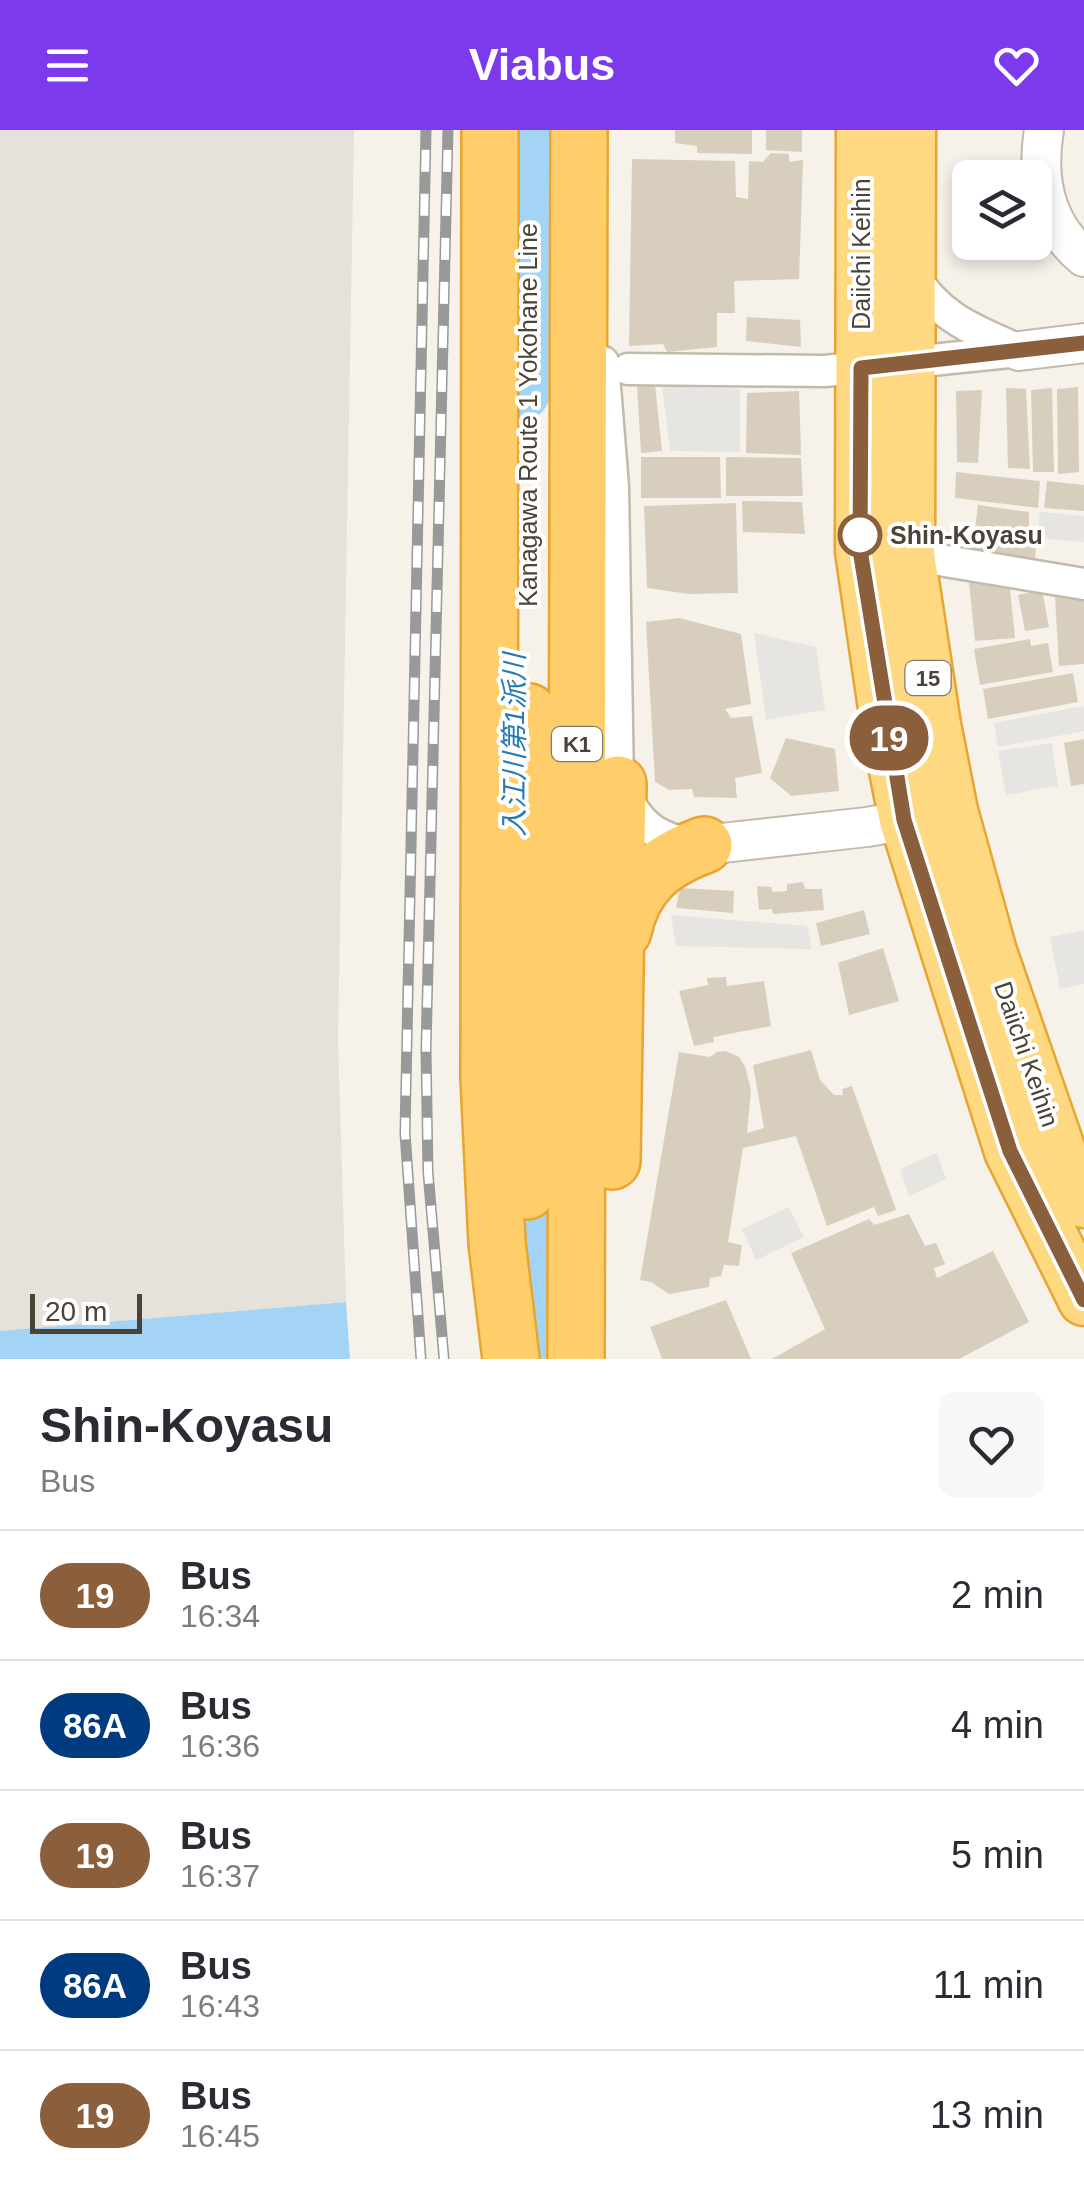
<!DOCTYPE html>
<meta charset="utf-8">
<style>
body{margin:0;font-family:Arial,"Noto Sans JP",sans-serif;background:#f7f7f7;color:#2b2b33;height:100vh;display:flex;flex-direction:column;font-size:38px;white-space:nowrap}
*{box-sizing:border-box;margin:0}
p{font-size:32px;color:#7c7c81}
.icon{flex:none;width:55px;height:55px;fill:none;stroke:currentColor;stroke-width:2;stroke-linecap:round;stroke-linejoin:round}
.map{position:relative;height:1229px;overflow:hidden}
.panel{display:flex;flex-direction:column;background:#fff;flex:1}
.panel>*{flex:none}
.badge{padding:0 20px;border-radius:32px;font-size:35px;line-height:65px}
.fabs{position:absolute;left:952px;top:30px;display:grid;gap:20px}
.fabs a{display:grid;place-items:center;width:100px;height:100px;border-radius:15px;background:#fff;box-shadow:0 5px 15px #0003;font-size:50px}
.scale{position:absolute;left:30px;bottom:25px;width:112px;box-sizing:border-box;padding-left:10px;border:5px solid #4a4337;border-top:0;font-size:28px;line-height:35px;white-space:nowrap;color:#4a4337;-webkit-text-stroke:8px #fff;paint-order:stroke}
.map>.badge{position:absolute;translate:-50% -50%;box-shadow:0 0 0 5px #fff}
.round{display:grid;place-items:center;flex:none;width:105px;height:105px;border-radius:15px;background:#f7f7f7}
.head{display:flex;align-items:center;justify-content:space-between;height:170px;padding:0 40px}
h1{font-size:48px;font-weight:800;line-height:75px}
ul{padding:0;list-style:none}
li{display:flex;align-items:center;gap:30px;height:130px;padding:0 40px;border-top:2px solid #e1e1e2}
li div{flex:1}
li b{display:block;font-size:38px}
li em{font-style:normal}
li .badge{min-width:110px;font-weight:700;text-align:center}
header{display:flex;justify-content:space-between;align-items:center;height:130px;padding:0 40px;background:#7c3aed;color:#fff;font-size:45px;font-weight:800}
.map>svg:first-child{display:block}
.industrial{fill:#e5e1db}
.parking{fill:#e7e5e1}
.water{fill:#a3d4f5}
.lines{fill:none;stroke-linecap:round;stroke-linejoin:round}
.river{stroke:#a3d4f5;stroke-width:68}
.building{fill:#d8cebe}
.minor-casing{stroke:#c2baab;stroke-width:35}
.tertiary-casing{stroke:#c2baab;stroke-width:42}
.trunk-casing{stroke:#e8a532;stroke-width:55}
.motorway-casing{stroke:#e8a532;stroke-width:60}
.minor{stroke:#fff;stroke-width:30}
.tertiary{stroke:#fff;stroke-width:38}
.trunk{stroke:#ffd882;stroke-width:50}
.motorway{stroke:#ffce6b;stroke-width:55}
.rail-casing{stroke:#999;stroke-width:11}
.rail{stroke:#fff;stroke-width:8;stroke-dasharray:22;stroke-linecap:butt}
.line-casing{stroke:#fff;stroke-width:22}
.line{stroke:#8b5e3c;stroke-width:15}
.stop-dot{fill:#fff;stroke:#8b5e3c;stroke-width:5}
.labels{text-anchor:middle;stroke-width:8;stroke-linejoin:round;paint-order:stroke}
.shield{fill:#fff;stroke:#807b73;stroke-width:2.5}
.shield-label{font-size:22px;font-weight:bold;fill:#4a4337}
.street-label{font-size:25px;fill:#4a4337;stroke:#fff}
.stop-label{font-size:25px;font-weight:bold;fill:#4a4337;stroke:#fff;text-anchor:start}
.water-label{font-size:28px;font-style:italic;fill:#277ab6;stroke:#fff}
</style>
<header><svg class="icon" aria-label="menu" viewBox="0 0 24 24"><path d="M4 6h16M4 12h16M4 18h16"/></svg>Viabus<svg class="icon" aria-label="heart" viewBox="0 0 24 24"><path d="M12 20l-8-8c-3-5 5-10 8-4 3-6 11-1 8 4z"/></svg></header>
<div class="map">
<svg width="1084" height="1229" viewBox="0 0 1084 1229">
<rect width="100%" height="100%" fill="#f6f2ea"/>
<!-- industrial -->
<path class="industrial" d="M0,0H354L338,911L346,1172L0,1201Z"/>
<!-- parking -->
<path class="parking" d="M662,256L740,259V322L670,321Z
M1040,382L1084,386V412L1037,408Z
M754,503L816,517L825,580L766,590Z
M1084,576V601L998,617L994,593Z
M1052,613L1058,656L1006,665L998,621Z
M671,785L807,796L812,819L676,816Z
M1084,800V854L1060,859L1050,807Z
M937,1023L946,1049L909,1066L900,1039Z
M789,1077L804,1107L756,1130L742,1099Z"/>
<!-- water -->
<path class="water" d="M346,1172L350,1229H0V1201Z"/>
<g class="lines">
<!-- river -->
<path class="river" d="M517,259L519,0
M514,995L539,1229"/>
</g>
<!-- building -->
<path class="building" d="M675,0H752V24L697,23V16L675,13Z
M766,0H802V22L766,20Z
M771,23L789,24V32L803,30L799,149L734,151L735,183H717V217L667,222L663,214L629,216L632,29L735,31L736,67L748,69L749,31L763,32Z
M747,187L800,190L801,217L746,211Z
M655,255L662,321L641,323L637,257Z
M1078,257L1079,342L1058,344L1057,259Z
M1006,258L1026,259L1030,339L1008,338Z
M1052,258L1054,342H1033L1031,260Z
M982,260L978,333L957,332L956,261Z
M799,261L801,325L746,323L747,263Z
M641,327H720L721,368H641Z
M726,327L801,328L803,366H726Z
M956,342L1040,351L1038,378L955,368Z
M1047,351L1084,355V381L1044,378Z
M742,371L802,372L805,404L743,402Z
M736,373L738,463L689,464L647,458L644,376Z
M978,375L1029,382V408L975,399Z
M975,402L1036,412L1035,436L972,426Z
M969,452L1010,459L1015,508L975,511Z
M1042,460L1049,497L1025,501L1018,465Z
M1055,467L1084,471V534L1059,536Z
M679,488L741,504L751,574L725,579L731,588L752,586L762,643L735,648L737,668L694,667L692,659L669,660L655,652L646,492Z
M1030,509L1031,516L1048,513L1053,542L980,555L974,519Z
M1073,543L1078,572L988,589L983,559Z
M786,608L835,619L839,661L791,666L770,648Z
M1084,609V654L1071,656L1064,613Z
M803,752L805,759H822L824,780L773,784L772,779L759,780L757,756L771,757L773,762L787,761V754Z
M680,758L734,761L733,783L676,778Z
M864,780L870,804L821,816L816,793Z
M883,818L899,871L849,885L838,833Z
M726,847L727,856L764,851L771,896L713,907L714,912L694,916L679,861L708,855L707,848Z
M811,920L820,950L834,965H843L842,959L852,956L896,1080L878,1086L874,1077L827,1096L796,1006L743,1018L728,1112L742,1115L739,1136L724,1135L721,1146L710,1148L709,1157L669,1164L651,1152L640,1150L679,922L710,927L717,922L726,921L739,927L745,936L751,960L747,1003L764,998L753,935Z
M909,1084L925,1116L936,1113L945,1134L934,1138L937,1148L993,1121L1029,1192L959,1229H772L825,1199L791,1123L869,1089L874,1095Z
M726,1170L751,1229H662L650,1197Z"/>
<g class="lines">
<!-- minor casing -->
<g class="minor-casing">
<path id="minor" d="M912,142C936,186 973,200 1017,219
M603,232L613,357L618,654C638,692 653,710 697,714
M628,239L825,241L1019,221
M909,425L1084,454"/>
</g>
<!-- tertiary casing -->
<g class="tertiary-casing">
<path id="tertiary" d="M1044,0C1036,48 1045,95 1084,127
M1019,221L1084,213
M704,715L867,697L930,686"/>
</g>
<!-- trunk casing -->
<g class="trunk-casing">
<path id="trunk" d="M862,0L861,421L888,605L905,690L1010,1021L1084,1170
M910,0L909,425L935,595L952,681L991,822L1061,1024L1084,1072"/>
</g>
<!-- motorway casing -->
<g class="motorway-casing">
<path id="motorway" d="M490,0L489,949L497,1113L511,1229
M623,801C633,754 660,731 704,715
M612,1031L618,654
M527,1061L529,582
M576,1229L579,0"/>
</g>
<!-- minor -->
<use href="#minor" class="minor"/>
<!-- tertiary -->
<use href="#tertiary" class="tertiary"/>
<!-- trunk -->
<use href="#trunk" class="trunk"/>
<!-- motorway -->
<use href="#motorway" class="motorway"/>
<!-- rail casing -->
<g class="rail-casing">
<path id="rail" d="M421,1229L405,1003L426,0
M444,1229L428,1042L426,920L448,0"/>
</g>
<!-- rail -->
<use href="#rail" class="rail"/>
</g>
<g class="lines">
<!-- line casing -->
<g class="line-casing">
<path id="line" d="M1084,213L861,238L860,420L904,690L1010,1021L1084,1170"/>
</g>
<!-- line -->
<use href="#line" class="line"/>
</g>
<!-- markers -->
<circle class="stop-dot" cx="860" cy="405" r="20"/>
<g class="labels">
<!-- shield labels -->
<g class="shield">
<rect x="905.5" y="531" width="45" height="34" rx="8"/>
<rect x="552" y="597" width="50" height="34" rx="8"/>
</g>
<g class="shield-label">
<text x="928" y="556">15</text>
<text x="577" y="622">K1</text>
</g>
<!-- street labels -->
<g class="street-label">
<text transform="translate(861 124) rotate(-90)" y="9">Daiichi Keihin</text>
<text transform="translate(528 285) rotate(-90)" y="9">Kanagawa Route 1 Yokohane Line</text>
<text transform="translate(1027 924) rotate(71)" y="9">Daiichi Keihin</text>
</g>
<!-- stop labels -->
<g class="stop-label">
<text x="890" y="414">Shin-Koyasu</text>
</g>
<!-- water labels -->
<g class="water-label">
<text transform="translate(514 615) rotate(-90)" y="10">入江川第1派川</text>
</g>
</g>
</svg>
<div class="fabs">
<a><svg class="icon" aria-label="layers" viewBox="0 0 24 24"><path d="M12 4l9 5-9 5-9-5zM3 14l9 5 9-5"/></svg></a>
</div>
<div class="scale">20 m</div>
<b class="badge" style="left:889px;top:608px;background:#8b5e3c;color:#fff">19</b>
</div>
<section class="panel">
<div class="head"><div><h1>Shin-Koyasu</h1><p>Bus</p></div><a class="round"><svg class="icon" aria-label="heart" viewBox="0 0 24 24"><path d="M12 20l-8-8c-3-5 5-10 8-4 3-6 11-1 8 4z"/></svg></a></div>
<ul>
<li><span class="badge" style="background:#8b5e3c;color:#fff">19</span><div><b>Bus</b><p>16:34</p></div><em>2 min</em></li>
<li><span class="badge" style="background:#003b80;color:#fff">86A</span><div><b>Bus</b><p>16:36</p></div><em>4 min</em></li>
<li><span class="badge" style="background:#8b5e3c;color:#fff">19</span><div><b>Bus</b><p>16:37</p></div><em>5 min</em></li>
<li><span class="badge" style="background:#003b80;color:#fff">86A</span><div><b>Bus</b><p>16:43</p></div><em>11 min</em></li>
<li><span class="badge" style="background:#8b5e3c;color:#fff">19</span><div><b>Bus</b><p>16:45</p></div><em>13 min</em></li>
</ul>
</section>
